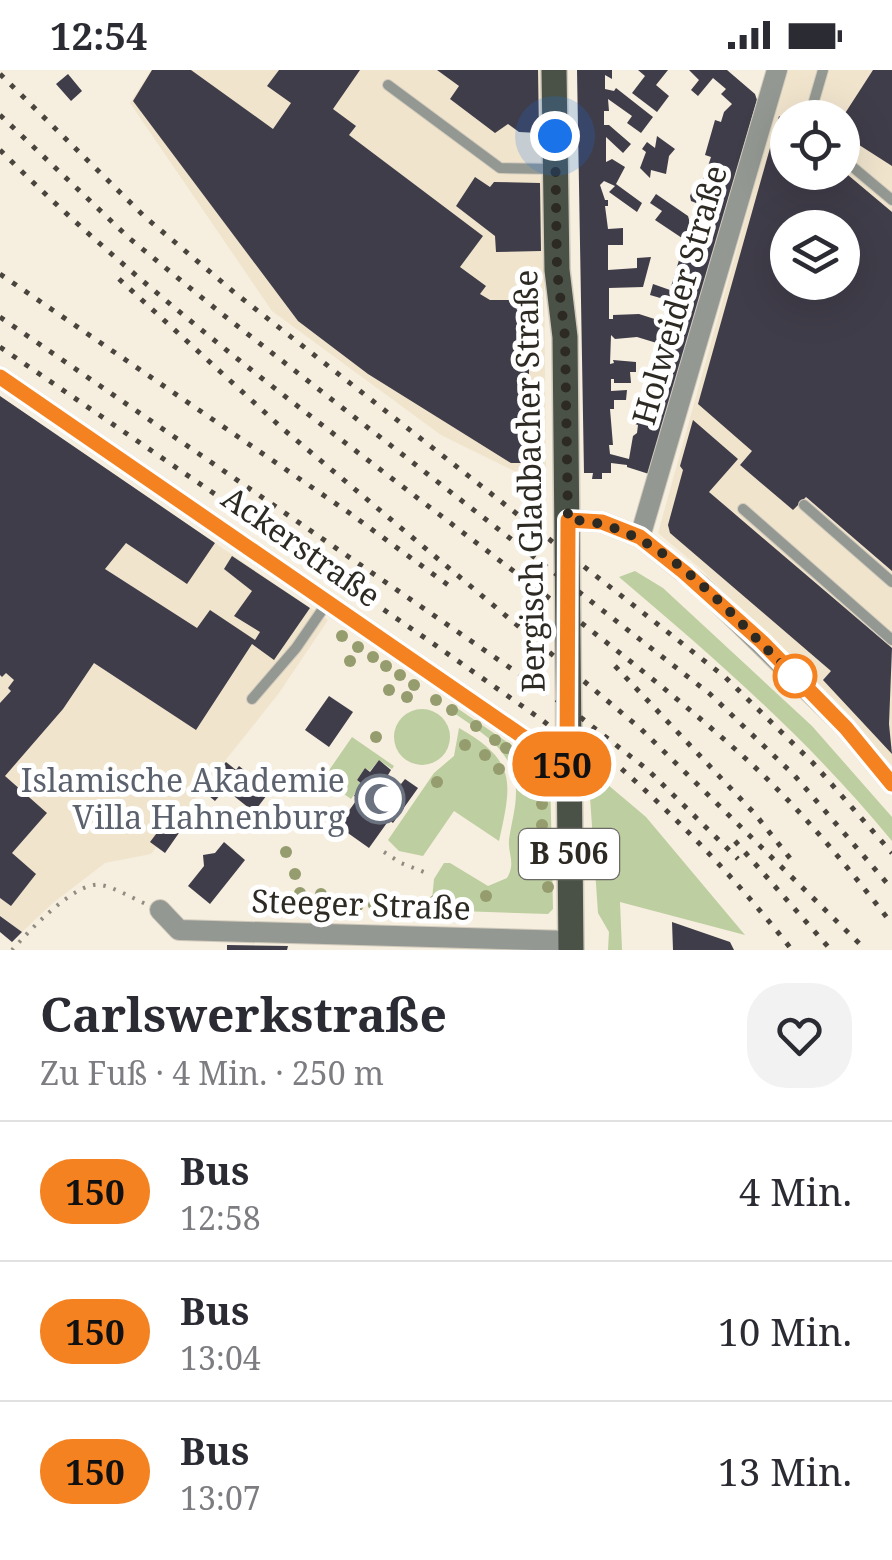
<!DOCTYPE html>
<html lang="de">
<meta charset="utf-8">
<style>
body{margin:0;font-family:"Noto Serif",serif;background:#f2f2f3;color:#2b2b33;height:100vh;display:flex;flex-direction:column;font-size:38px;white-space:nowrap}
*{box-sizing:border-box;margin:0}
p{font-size:32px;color:#7c7c81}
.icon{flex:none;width:55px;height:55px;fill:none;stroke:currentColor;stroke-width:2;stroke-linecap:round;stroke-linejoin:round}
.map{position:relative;height:880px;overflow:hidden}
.side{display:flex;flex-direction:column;background:#fff;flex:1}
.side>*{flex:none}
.badge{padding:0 20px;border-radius:32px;font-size:35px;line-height:65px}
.fabs{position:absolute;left:770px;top:30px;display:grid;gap:20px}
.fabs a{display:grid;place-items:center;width:90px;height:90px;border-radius:50%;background:#fff;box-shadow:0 10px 40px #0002;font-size:50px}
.you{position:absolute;width:50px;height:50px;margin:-25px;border:8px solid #fff;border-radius:50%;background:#1a73e8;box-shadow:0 0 0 15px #1a73e833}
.map>.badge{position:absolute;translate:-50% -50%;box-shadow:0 0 0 5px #fff}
.round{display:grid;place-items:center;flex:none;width:105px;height:105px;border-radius:40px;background:#f2f2f3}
.summary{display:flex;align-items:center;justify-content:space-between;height:170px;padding:0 40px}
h1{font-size:48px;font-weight:700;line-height:75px}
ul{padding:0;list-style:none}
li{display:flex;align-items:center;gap:30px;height:140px;padding:0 40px;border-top:2px solid #e1e1e2}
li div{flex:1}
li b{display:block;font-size:38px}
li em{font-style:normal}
li .badge{min-width:110px;font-weight:700;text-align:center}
.status{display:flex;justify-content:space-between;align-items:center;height:70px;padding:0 50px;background:#fff;direction:ltr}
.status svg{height:28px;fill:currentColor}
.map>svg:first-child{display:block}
.built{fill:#f0e4cd;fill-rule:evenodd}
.green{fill:#bdcea0}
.building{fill:#403d4a;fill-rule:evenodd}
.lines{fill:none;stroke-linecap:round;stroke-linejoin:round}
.lane-casing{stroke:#d2cbbd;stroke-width:12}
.street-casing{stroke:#d2cbbd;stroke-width:22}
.primary-casing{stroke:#d2cbbd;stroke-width:28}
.path{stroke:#908b80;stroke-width:4;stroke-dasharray:2.5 8;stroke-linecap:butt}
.lane{stroke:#949892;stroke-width:10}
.street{stroke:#949892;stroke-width:20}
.primary{stroke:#4a5248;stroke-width:25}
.rail{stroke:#49453e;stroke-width:5;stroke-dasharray:5 10;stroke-linecap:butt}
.tree{fill:#959c6e}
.line-casing{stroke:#fff;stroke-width:22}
.line{stroke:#f58220;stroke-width:15}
.walk{stroke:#2d2a24;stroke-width:10;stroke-dasharray:0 18}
.stop-dot{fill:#fff;stroke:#f58220;stroke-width:5}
.labels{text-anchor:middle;stroke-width:10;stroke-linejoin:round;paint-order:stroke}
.shield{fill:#fff;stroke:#6c6a66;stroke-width:2.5}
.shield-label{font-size:30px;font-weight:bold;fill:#2d2a24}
.street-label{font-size:32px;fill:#2d2a24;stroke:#fff}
.worship-label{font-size:32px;fill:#5b616d;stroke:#fff;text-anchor:end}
</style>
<div class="status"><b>12:54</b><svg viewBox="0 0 49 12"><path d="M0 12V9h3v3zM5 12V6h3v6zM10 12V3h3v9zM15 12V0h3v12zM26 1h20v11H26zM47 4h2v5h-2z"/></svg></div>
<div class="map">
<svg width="892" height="880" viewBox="0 0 892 880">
<rect width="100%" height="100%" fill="#f6eede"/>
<!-- built -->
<path class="built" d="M151,0H542L549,194L544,195L546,406L528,408L441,365L272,241L130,33Z
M787,0H892V695L702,500L658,463ZM788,48H842V102H788ZM788,158H842V212H788Z
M0,327L328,550L279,623L151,784L105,793L53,833L22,862L0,845Z"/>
<!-- green -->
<path class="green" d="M635,501L663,518L812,656L892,747V771C811,672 716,589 619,507Z
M451,634L550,701L553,839L548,844L431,840L434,809L444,793H450L488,816L507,808C516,793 508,785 509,770C511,754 516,739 516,722C517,681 478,660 448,639Z
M394 667a28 28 0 1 1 56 0a28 28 0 1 1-56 0Z
M459,658C517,691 512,712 499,771L454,741L423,786L399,781L388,770L434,703L454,686Z
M352,667L394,696L392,699L379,690L370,701L365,698L357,710L362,714L351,729L323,709Z
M588,698L646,747L745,865L620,832L622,880H608L609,862L598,843Z"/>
<!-- building -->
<path class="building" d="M152,0H191L273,59L291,33L267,16L279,0H360L333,39L356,56L349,65L483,166L460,197L486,216L480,224L490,230H528L530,375H544V393H511L368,304L298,251L133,31Z
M437,0H538L539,63L519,62L508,54L495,63L450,29L459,16Z
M577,0H612V9L605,5V19L614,21L616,18L653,47L641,63L627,53L632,46L608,29L609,41H604V55H609L631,74L623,83L606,67V92L612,89L625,97L616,114L642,133L637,142L609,122L615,116L604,111L600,115L605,130H608V136H605L608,159L623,158V175H608V200L637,198V188L651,187L643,217L609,218V249H613V245L639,244L667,253L674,232L650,225L653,214L670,220L685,170L655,150L662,141L650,133L656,124L688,146L690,153L696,133L691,131L690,126L693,119L699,121L706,102L711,87L705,85L715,50L721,52L724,42L732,34L721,24L726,19L713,8L698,26L691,20L699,10L689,0H727L755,24L757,30L649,404L627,397V395L611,393V403H602V409H592L593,403H584ZM611,265L615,269L637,267L660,274L664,272L656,293L652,292L650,306L647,305L644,314L646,326L635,354L638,355L637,363L633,366L629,389L610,384L609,375H613L610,339H614V330H626L627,320L611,321V309H614V313H631L630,302H636V292L613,290L614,293L610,294Z
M638,0H668L656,15L669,26L657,42L632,23L645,6Z
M873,0H892V96L842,64V48Z
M68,4L82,21L71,31L56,14Z
M779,46L788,53V102H842V100L892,142V501L806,427L793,440L740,395L752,381L698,334ZM788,158H842V212H788Z
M657,66L675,79L669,86L666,104L651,100L650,108L640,98L646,82L642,79L647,72L655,78Z
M475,107L490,117L494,112L540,113L541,181L496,182L495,166L456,136Z
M0,326L215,473L187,514L126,473L105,499L197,558L210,540L255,570L260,562L234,546L252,521L224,499L232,486L310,538L274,590L252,574L196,660L94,593L63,639L5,706L47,743L12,783L36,804L11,836L0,828V633L11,621L8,618L14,610L6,603L2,607L0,605Z
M693,350L738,389L709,422L892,578L889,654L892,684L823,610L831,601L670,463L668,455L683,400L680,396Z
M329,626L353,642L329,677L305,660Z
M379,690L391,700L388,705L401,714L405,709L418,718L393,753L389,750L369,778L338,756L358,728L354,726L362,714L357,710L365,698L370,702Z
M226,692L236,700L239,696L270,721L254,742L225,719L215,731L203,721Z
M175,739L188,750L165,783L150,772Z
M224,772L245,790L210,834L188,816L204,796L203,785L215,783Z
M0,846L22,862L12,872L0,862Z
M672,852L730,872L734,880H673Z
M227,875L288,876L287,880H227Z"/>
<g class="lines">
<!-- lane casing -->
<g class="lane-casing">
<path id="lane" d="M388,15L500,98L554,99
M809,48L823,0
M842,88L892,130
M804,435L892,512
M743,439L892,570
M252,629L296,578L327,533"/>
</g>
<!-- street casing -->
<g class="street-casing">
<path id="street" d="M0,307L567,697
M568,450L602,452L640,467L701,516L846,658L892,714
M640,467L777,0
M160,840L179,860L570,871"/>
</g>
<!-- primary casing -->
<g class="primary-casing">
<path id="primary" d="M554,0L557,200L565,267L571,880"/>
</g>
<!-- path -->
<path class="path" d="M384,782L401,793L424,802
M12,880C28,862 76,810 101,815C116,818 132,828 146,834"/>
<!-- lane -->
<use href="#lane" class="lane"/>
<!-- street -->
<use href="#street" class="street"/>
<!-- primary -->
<use href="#primary" class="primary"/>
<!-- rail -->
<path class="rail" d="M0,4L145,147L235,223L725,607L813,693L892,783
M0,45L129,168L222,244L710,624L795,706L892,819
M0,80C145,225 312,347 474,471C562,538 652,605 735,679C794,731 844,792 892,854
M0,204L348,442L448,515
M119,209L283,359L641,659L866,880
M0,247L570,639L648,700L738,789
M0,277L428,570L542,650L605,700
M615,596L755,744L793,792
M599,679C671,741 734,806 792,880
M735,771L831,880"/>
</g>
<!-- trees -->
<g class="tree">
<circle cx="342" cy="566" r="6"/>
<circle cx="358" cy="577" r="6"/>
<circle cx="373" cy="587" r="6"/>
<circle cx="350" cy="591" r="6"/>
<circle cx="386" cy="596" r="6"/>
<circle cx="400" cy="605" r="6"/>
<circle cx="414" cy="615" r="6"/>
<circle cx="389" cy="620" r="6"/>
<circle cx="407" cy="627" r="6"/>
<circle cx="436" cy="630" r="6"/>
<circle cx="452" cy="640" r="6"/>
<circle cx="476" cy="656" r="6"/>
<circle cx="376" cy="667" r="6"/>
<circle cx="495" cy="670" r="6"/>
<circle cx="465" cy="675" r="6"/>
<circle cx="506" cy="678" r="6"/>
<circle cx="485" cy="685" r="6"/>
<circle cx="499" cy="699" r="6"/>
<circle cx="437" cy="712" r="6"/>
<circle cx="535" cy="715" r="6"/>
<circle cx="542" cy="734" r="6"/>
<circle cx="307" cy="744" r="6"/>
<circle cx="542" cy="755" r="6"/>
<circle cx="547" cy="771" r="6"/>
<circle cx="286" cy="782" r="6"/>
<circle cx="543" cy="796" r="6"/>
<circle cx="295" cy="804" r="6"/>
<circle cx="548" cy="817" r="6"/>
<circle cx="300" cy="823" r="6"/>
<circle cx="321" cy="824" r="6"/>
<circle cx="486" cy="826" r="6"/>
<circle cx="435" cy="831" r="6"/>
<circle cx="358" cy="835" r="6"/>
<circle cx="374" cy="835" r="6"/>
</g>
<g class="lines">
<!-- line casing -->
<g class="line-casing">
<path id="line" d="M0,307L567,697L568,450L602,452L640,467L684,502L762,572L846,658L892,714"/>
</g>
<!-- line -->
<use href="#line" class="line"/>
<!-- walk -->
<path class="walk" d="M555,66L557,200L565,267L568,450C661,450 731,549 795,606"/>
</g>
<!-- icons -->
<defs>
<g id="mosque-ring" transform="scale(2.5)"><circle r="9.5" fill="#fff" stroke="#6b7280" stroke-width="1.5"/><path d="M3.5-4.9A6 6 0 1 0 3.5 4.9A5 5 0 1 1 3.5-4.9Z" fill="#6b7280"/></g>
</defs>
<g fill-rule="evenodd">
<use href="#mosque-ring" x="380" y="729"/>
</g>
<!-- markers -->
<circle class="stop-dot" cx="795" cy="606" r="20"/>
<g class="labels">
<!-- shield labels -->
<rect class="shield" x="519" y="759" width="100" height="50" rx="8"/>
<g class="shield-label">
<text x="569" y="794">B 506</text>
</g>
<!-- street labels -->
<g class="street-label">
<text transform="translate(680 225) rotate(-74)" y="11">Holweider Straße</text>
<text transform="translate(530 411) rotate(-91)" y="11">Bergisch Gladbacher Straße</text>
<text transform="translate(301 477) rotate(35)" y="11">Ackerstraße</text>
<text transform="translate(361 835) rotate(2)" y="11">Steeger Straße</text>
</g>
<!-- worship labels -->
<g class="worship-label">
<text x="345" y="722">Islamische Akademie<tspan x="345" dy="37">Villa Hahnenburg</tspan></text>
</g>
</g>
</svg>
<div class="fabs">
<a><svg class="icon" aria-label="locate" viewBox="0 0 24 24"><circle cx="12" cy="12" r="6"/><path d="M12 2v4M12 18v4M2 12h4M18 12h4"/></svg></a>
<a><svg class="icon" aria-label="layers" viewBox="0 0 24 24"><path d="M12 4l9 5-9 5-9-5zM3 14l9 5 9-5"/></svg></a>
</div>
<div class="you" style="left:555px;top:66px"></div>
<b class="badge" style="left:562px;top:694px;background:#f58220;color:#111">150</b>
</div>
<section class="side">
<div class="summary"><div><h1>Carlswerkstraße</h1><p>Zu Fuß · 4 Min. · 250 m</p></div><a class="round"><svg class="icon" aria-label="heart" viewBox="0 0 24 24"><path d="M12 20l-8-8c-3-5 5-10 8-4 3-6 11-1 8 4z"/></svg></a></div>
<ul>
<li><span class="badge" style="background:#f58220;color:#111">150</span><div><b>Bus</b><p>12:58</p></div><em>4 Min.</em></li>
<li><span class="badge" style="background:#f58220;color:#111">150</span><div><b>Bus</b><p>13:04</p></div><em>10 Min.</em></li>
<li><span class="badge" style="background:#f58220;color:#111">150</span><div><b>Bus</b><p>13:07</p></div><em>13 Min.</em></li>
</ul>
</section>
